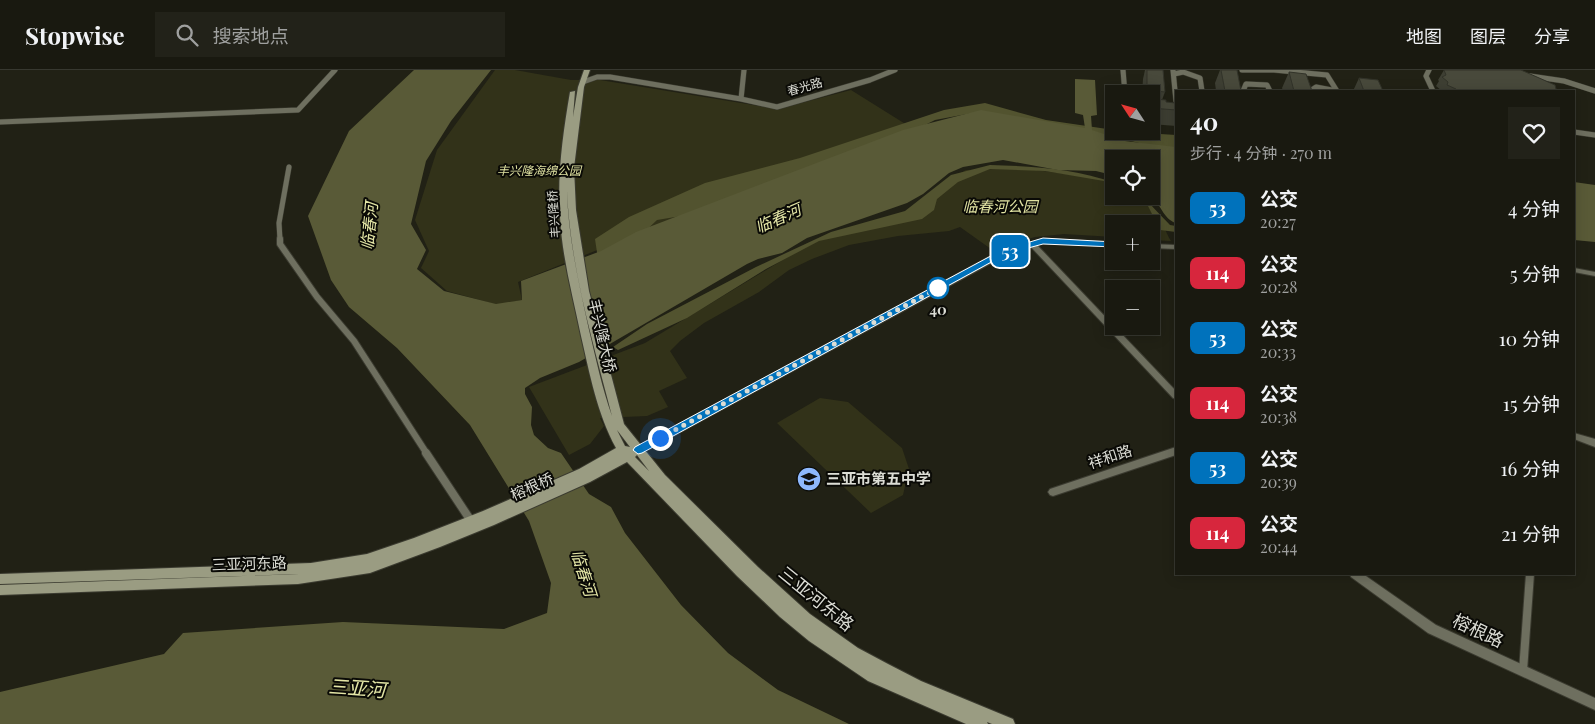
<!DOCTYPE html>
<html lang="zh">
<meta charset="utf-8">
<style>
body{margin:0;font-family:"Playfair Display","Noto Sans SC",serif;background:#222219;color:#f1f3f6;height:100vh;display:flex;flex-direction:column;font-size:19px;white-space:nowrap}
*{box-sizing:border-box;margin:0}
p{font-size:16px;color:#9fa09f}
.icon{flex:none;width:28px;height:28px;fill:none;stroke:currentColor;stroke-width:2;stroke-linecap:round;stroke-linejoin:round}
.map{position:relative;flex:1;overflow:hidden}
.details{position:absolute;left:1175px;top:20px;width:400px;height:485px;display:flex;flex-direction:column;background:#191910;border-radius:0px;box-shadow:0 2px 12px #0003,0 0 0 1px #373830}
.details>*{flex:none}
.badge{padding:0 10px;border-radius:8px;font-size:18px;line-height:32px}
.needle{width:32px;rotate:306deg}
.tools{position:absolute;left:1105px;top:15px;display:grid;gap:10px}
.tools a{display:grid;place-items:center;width:55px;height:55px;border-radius:0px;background:#191910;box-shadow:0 2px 12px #0003,0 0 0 1px #373830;font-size:25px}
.you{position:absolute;width:25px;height:25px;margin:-12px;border:4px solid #fff;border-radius:50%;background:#1a73e8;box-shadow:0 0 0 8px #1a73e833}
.map>.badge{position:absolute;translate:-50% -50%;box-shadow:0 0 0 2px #fff}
.round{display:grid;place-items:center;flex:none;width:52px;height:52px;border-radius:0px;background:#222219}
.headline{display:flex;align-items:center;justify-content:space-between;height:85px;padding:0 15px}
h1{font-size:24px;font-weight:700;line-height:38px}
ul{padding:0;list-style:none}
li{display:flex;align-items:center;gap:15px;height:65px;padding:0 15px}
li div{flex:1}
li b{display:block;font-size:19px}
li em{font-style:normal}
li .badge{min-width:55px;font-weight:700;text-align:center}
header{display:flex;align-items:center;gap:30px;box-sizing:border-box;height:70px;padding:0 25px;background:#191910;border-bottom:1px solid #373830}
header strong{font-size:24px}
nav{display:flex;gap:28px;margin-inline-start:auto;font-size:18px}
.search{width:350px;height:45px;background:#222219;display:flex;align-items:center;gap:12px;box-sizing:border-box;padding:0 18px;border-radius:0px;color:#9fa09f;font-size:19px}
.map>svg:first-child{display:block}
.green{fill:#323219}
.forest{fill:#52532f}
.water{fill:#595a37}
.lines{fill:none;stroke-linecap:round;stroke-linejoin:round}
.minor-far2-casing{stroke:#3b3b30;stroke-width:6}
.minor-far1-casing{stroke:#3b3b30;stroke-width:8}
.minor-casing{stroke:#3b3b30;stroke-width:10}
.tertiary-casing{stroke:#3b3b30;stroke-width:2}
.secondary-casing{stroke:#3b3b30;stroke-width:2}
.minor-far2{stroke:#6e6f5f;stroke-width:5}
.minor-far1{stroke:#6e6f5f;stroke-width:6}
.minor{stroke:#6e6f5f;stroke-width:8}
.tertiary{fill:#6e6f5f;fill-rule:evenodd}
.secondary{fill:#9a9c82;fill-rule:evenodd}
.wall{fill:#3e3f33}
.building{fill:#48493b;stroke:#323329}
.line{fill:#0072bc;stroke:#fff}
.walk{stroke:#dcddd5;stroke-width:5;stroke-dasharray:0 9}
.stop-dot{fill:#fff;stroke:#0072bc;stroke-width:2.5}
.labels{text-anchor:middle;stroke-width:4;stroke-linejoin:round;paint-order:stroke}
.far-street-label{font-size:12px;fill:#dcddd5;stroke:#0a0a06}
.far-park-label{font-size:12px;font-style:italic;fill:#dfe1a1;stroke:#0a0a06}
.park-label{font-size:15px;font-style:italic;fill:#dfe1a1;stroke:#0a0a06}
.stop-label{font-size:15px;font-weight:bold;fill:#dcddd5;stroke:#0a0a06}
.street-label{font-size:15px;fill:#dcddd5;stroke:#0a0a06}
.poi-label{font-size:15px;font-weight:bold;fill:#dcddd5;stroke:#0a0a06;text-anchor:start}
.water-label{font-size:16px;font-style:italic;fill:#e4e6a6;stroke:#0a0a06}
.near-street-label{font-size:18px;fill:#dcddd5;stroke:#0a0a06}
.near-water-label{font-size:19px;font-style:italic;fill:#e4e6a6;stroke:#0a0a06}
</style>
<header>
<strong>Stopwise</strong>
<div class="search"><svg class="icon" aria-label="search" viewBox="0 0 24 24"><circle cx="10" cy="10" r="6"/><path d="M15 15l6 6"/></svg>搜索地点</div>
<nav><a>地图</a><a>图层</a><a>分享</a></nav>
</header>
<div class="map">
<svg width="1595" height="654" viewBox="0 0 1595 654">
<rect width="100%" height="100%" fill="#212115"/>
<!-- green -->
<path class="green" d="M495,0H515L571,10H600L778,39L851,20L907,55L518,212L522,230L498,235L447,221L421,198L429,181L415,150L437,80Z
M1021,98L1104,109V111L1114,116V126C1157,126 1153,137 1171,171L1151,170V154H1114V167L1064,164L1035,167L991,179L960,157L949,161L898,166L849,175L812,189L789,200L759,222L704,253L680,271L670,281L687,308L659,321L668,337L647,346L600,348L604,356L590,374L569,385L529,317L645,273L811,173L927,135L943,113L966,100Z
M820,328L848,332L902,378L909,399L903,425L871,443L777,353Z"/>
<!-- forest -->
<path class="forest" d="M985,33L1046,50L1114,60V61L1176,65V78L1152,76L1105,65L983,41L935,50L873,81L687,145L657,150L635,171L602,216L595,169L629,147L705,113L800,88L944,40Z
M990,95C1030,96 1076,98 1114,113V116L1104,111L1045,101L990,99L958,112L937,129L934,140L922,149L819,171L766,199L687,248L618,280L613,277L647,254L756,197L831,162L905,141L951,105Z
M1136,126L1145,129L1170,155L1176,156V162L1160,160L1145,130Z"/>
<!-- water -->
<path class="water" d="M414,0H491L451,51L426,91L411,154L426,180L417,199L444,221L496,234L522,230L521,211L601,181L636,162L903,60L981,40L1085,58L1083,45L1075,43V9L1095,10L1097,45L1091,46L1092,60L1125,71L1176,77V153C1163,149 1161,134 1151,126V89H1114V110L1104,103L1096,101L1058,100L1003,90L963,97L949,103L923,124L907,133L807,168L782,183L758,189L747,194L579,292L540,308L525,318V324L532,337L531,355L534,365L548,378L561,383L589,424L611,437L625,463L681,535L728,583L778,620L849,654H0V622L164,584L183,563L343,552L504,559L547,543L551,513L529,451L470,355L397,278L349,237L331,210L308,146L349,61Z
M1574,112L1595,115V172L1574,170Z"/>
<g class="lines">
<!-- minor-far2 casing -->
<g class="minor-far2-casing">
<path id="minor-far2" d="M1123,0L1125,24
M1173,0L1176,31
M1242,0H1274L1327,5L1337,21
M1429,0L1426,6L1433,21
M1174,4L1183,2L1200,8L1202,21
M1530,6L1564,11L1595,21
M583,12L597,7H610L741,29L777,37L870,10L895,0
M1243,21L1246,14L1267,15L1270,21
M1310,21L1316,17L1337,21
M741,29L744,0
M0,52L298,40L335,0
M1574,62L1595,65
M280,170L279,153L289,97"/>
</g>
<!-- minor-far1 casing -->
<g class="minor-far1-casing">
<path id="minor-far1" d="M280,169V174L317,227L354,271L427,384"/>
</g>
<!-- minor casing -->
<g class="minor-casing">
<path id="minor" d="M426,383L471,451
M1523,601L1530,504"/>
</g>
<!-- tertiary casing -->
<g class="tertiary-casing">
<path id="tertiary" d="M1043,169L1114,172V176L1043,173L1037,175L1176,321V329L1173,328L1031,177L1006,185L642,383H636L634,380L636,377L1000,181Z
M1151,174L1176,175V179L1151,178Z
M1574,198L1595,202V206L1574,202Z
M1574,363L1595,369V377L1574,369Z
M1176,377V385L1053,426L1050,425L1048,422L1050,419Z
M1350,504H1363L1436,555L1595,628V640L1428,563L1351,507Z"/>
</g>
<!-- secondary casing -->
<g class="secondary-casing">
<path id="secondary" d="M584,0H590L584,17L574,98L576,140L589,221L624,354L665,405L758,497L810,544L858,578L888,594L921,611L1013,649L1015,654H992L987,652L988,654H966L868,611L809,571L780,547L737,506L627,392L590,412L494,455L440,477L370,503L298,514L0,525V515L299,504L0,514V504L311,493L367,484L414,468L483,441L579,399L616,378C597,343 590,305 581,266C573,227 562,187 560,147C557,105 563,63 570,22L575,21L573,47L578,17ZM567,120C570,197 593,272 612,346C602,318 596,289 589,260C579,214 568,168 567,120ZM617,360L630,377L625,376ZM637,385L649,401L635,387Z"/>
</g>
<!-- minor-far2 -->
<use href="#minor-far2" class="minor-far2"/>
<!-- minor-far1 -->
<use href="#minor-far1" class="minor-far1"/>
<!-- minor -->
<use href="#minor" class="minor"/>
<!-- tertiary -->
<use href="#tertiary" class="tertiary"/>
<!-- secondary -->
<use href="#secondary" class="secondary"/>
</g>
<!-- wall -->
<path class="wall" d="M1145,0H1163L1165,22L1162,30L1166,32L1176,33V56L1151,54V24H1142L1143,9Z
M1220,0H1237L1241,21H1216L1215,13Z
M1444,0L1556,19L1560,21H1442L1436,16L1439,11L1438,10Z
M1289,2L1312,21H1283L1282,18Z
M1359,8L1383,21H1353Z"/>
<!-- building -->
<path class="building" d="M1147,0H1163L1165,22L1155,21L1152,25L1154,29L1166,30V32L1176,33V40L1151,38V24H1147Z
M1221,0H1237L1241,21H1225Z
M1444,0H1521L1555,15L1556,19L1560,21H1457L1456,19L1447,15L1448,12L1442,7L1446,5Z
M1289,2L1306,4L1312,21H1294Z
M1359,8L1378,10L1383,21H1364Z"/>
<!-- line -->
<path class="line" d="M1043,168L1114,172L1118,174L1114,177L1043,174L1006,184L642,383L638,384L633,380L635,377L1000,181Z"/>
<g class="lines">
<!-- walk -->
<path class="walk" d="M660,368L938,218"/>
</g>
<!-- icons -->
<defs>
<g id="school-disc" transform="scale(1.25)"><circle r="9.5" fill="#8eb8fd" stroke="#0a0a06"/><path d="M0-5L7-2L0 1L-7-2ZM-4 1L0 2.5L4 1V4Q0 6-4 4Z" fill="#111"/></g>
</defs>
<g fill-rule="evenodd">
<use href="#school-disc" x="809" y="409"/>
</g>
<!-- markers -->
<circle class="stop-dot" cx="938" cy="218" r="10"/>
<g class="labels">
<!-- far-street labels -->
<g class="far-street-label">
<text transform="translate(805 17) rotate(-16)" y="4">春光路</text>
<text transform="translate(554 144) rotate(-94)" y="4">丰兴隆桥</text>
</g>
<!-- far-park labels -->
<g class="far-park-label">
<text x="539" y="105">丰兴隆海绵公园</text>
</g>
<!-- park labels -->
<g class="park-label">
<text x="1000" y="142">临春河公园</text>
</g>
<!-- stop labels -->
<g class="stop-label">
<text x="938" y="245">40</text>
</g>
<!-- street labels -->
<g class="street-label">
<text transform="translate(602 266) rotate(77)" y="5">丰兴隆大桥</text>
<text transform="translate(1110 387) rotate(-18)" y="5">祥和路</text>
<text transform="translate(532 417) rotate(-24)" y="5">榕根桥</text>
<text transform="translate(249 494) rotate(-2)" y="5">三亚河东路</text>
</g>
<!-- poi labels -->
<g class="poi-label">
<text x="826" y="414">三亚市第五中学</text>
</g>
<!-- water labels -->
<g class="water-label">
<text transform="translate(778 148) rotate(-24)" y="6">临春河</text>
<text transform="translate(369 156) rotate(-84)" y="6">临春河</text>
<text transform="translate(584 503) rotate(72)" y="6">临春河</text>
</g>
<!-- near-street labels -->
<g class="near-street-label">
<text transform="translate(816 529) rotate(39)" y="6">三亚河东路</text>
<text transform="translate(1478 561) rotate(25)" y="6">榕根路</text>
</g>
<!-- near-water labels -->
<g class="near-water-label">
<text transform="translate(357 618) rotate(4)" y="7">三亚河</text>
</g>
</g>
</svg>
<div class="tools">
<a><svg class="needle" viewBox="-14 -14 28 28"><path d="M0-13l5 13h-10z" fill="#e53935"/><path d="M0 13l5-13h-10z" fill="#9fa09f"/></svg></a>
<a><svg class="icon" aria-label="locate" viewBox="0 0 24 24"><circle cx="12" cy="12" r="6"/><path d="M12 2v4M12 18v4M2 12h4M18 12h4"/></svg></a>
<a>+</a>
<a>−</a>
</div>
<div class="you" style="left:660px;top:368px"></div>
<b class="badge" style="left:1010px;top:181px;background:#0072bc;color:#fff">53</b>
<section class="details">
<div class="headline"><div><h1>40</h1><p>步行 · 4 分钟 · 270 m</p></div><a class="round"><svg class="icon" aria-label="heart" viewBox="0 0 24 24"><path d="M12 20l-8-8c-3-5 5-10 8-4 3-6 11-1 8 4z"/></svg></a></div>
<ul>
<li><span class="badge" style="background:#0072bc;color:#fff">53</span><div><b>公交</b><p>20:27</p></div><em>4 分钟</em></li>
<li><span class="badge" style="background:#d7263d;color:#fff">114</span><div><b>公交</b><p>20:28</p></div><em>5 分钟</em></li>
<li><span class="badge" style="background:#0072bc;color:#fff">53</span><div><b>公交</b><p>20:33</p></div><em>10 分钟</em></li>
<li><span class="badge" style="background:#d7263d;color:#fff">114</span><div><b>公交</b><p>20:38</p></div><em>15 分钟</em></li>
<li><span class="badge" style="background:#0072bc;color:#fff">53</span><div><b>公交</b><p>20:39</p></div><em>16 分钟</em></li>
<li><span class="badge" style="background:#d7263d;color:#fff">114</span><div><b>公交</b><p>20:44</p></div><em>21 分钟</em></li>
</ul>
</section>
</div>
